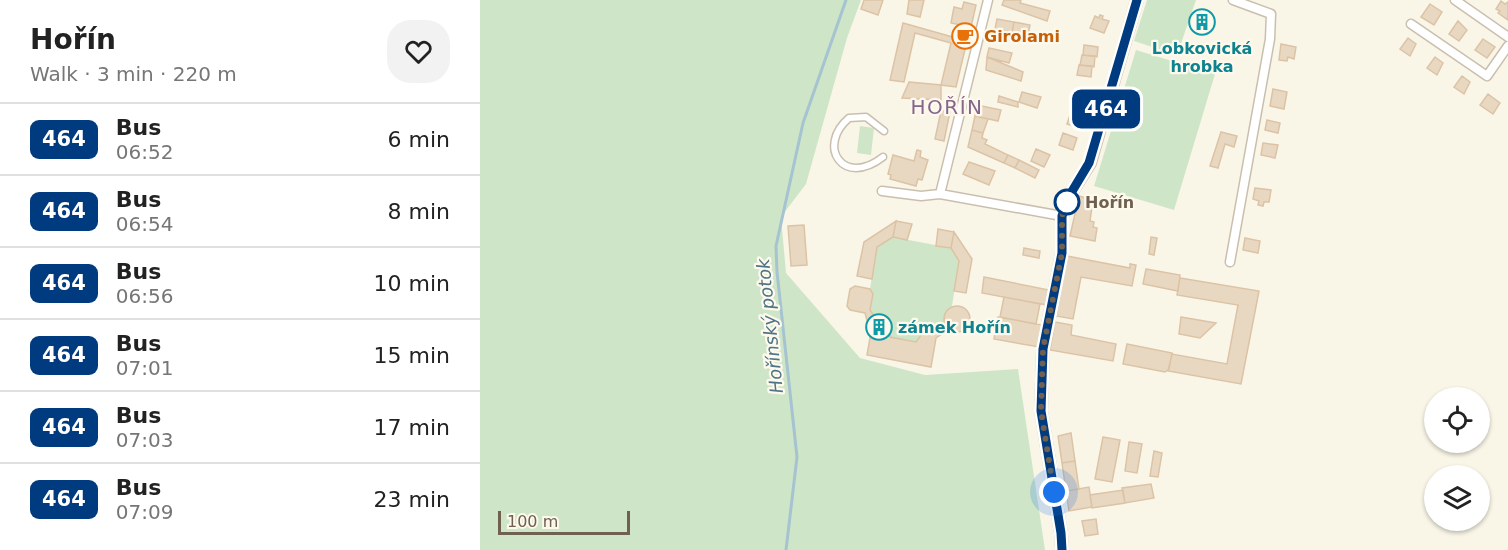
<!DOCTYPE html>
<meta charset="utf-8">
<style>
body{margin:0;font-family:"DejaVu Sans",sans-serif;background:#f2f2f2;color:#222;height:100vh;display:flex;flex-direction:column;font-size:22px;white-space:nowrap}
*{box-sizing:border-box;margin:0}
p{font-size:20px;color:#767676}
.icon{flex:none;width:33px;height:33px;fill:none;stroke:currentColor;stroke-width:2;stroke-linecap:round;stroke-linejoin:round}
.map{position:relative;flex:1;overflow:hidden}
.details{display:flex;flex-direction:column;background:#fff;width:480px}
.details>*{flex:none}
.badge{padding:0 12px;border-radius:9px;font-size:21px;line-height:39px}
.buttons{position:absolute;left:944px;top:387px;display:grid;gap:12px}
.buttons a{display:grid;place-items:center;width:66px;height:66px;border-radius:50%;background:#fff;box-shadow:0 2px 4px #0004;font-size:30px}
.scale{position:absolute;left:18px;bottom:15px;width:132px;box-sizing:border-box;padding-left:6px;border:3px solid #70604f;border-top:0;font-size:16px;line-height:21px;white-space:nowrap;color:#70604f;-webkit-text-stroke:4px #fdf9ed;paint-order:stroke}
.you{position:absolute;width:30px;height:30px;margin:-15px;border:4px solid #fff;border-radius:50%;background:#1a73e8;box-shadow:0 0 0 9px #1a73e833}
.map>.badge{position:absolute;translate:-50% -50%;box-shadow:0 0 0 3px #fff}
.round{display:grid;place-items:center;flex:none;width:63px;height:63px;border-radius:24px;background:#f2f2f2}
.headline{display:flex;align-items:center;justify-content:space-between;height:102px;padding:0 30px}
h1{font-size:28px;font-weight:800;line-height:45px}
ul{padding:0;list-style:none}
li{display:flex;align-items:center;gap:18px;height:72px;padding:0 30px;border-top:2px solid #e0e0e0}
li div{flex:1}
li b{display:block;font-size:22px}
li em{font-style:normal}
li .badge{min-width:66px;font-weight:700;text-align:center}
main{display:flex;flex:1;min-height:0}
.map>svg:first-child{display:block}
.green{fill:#cfe5c8}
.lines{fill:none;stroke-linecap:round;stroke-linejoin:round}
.stream{stroke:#a6c3d1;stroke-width:3}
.building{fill:#e9d8c1;stroke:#dcc3a5;stroke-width:1.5}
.pedestrian-casing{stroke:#cabfaf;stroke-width:9}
.minor-casing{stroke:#cabfaf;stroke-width:11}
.tertiary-casing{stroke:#cabfaf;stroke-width:14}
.pedestrian{stroke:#fff;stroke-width:6}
.minor{stroke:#fff;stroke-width:8}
.tertiary{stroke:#fff;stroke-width:10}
.line-casing{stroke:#fff;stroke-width:14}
.line{stroke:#003b80;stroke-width:9}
.walk{stroke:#70604f;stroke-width:6;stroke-dasharray:0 10.8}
.stop-dot{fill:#fff;stroke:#003b80;stroke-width:3}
.labels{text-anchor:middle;stroke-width:4.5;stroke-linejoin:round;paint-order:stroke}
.food-label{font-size:16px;font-weight:bold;fill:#c56008;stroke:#fdf9ed;text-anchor:start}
.culture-label{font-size:16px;font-weight:bold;fill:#0d838f;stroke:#fdf9ed}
.stop-label{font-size:16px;font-weight:bold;fill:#70604f;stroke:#fdf9ed;text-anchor:start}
.water-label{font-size:18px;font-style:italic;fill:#4f7487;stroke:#fdf9ed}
.quarter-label{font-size:20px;letter-spacing:1.5px;fill:#86668c;stroke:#fdf9ed}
</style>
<main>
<section class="details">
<div class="headline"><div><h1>Hořín</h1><p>Walk · 3 min · 220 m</p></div><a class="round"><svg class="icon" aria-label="heart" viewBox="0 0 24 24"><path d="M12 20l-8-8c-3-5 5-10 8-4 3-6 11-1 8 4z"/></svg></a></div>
<ul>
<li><span class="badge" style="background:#003b80;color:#fff">464</span><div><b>Bus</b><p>06:52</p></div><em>6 min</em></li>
<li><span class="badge" style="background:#003b80;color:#fff">464</span><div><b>Bus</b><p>06:54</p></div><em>8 min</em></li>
<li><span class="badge" style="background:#003b80;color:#fff">464</span><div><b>Bus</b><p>06:56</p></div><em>10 min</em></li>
<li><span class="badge" style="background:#003b80;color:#fff">464</span><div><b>Bus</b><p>07:01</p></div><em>15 min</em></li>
<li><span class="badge" style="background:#003b80;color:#fff">464</span><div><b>Bus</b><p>07:03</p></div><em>17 min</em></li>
<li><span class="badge" style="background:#003b80;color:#fff">464</span><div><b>Bus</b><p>07:09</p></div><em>23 min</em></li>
</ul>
</section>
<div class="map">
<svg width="1028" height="550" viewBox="0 0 1028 550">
<rect width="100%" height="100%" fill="#f9f6e8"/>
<!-- green -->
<path class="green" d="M0,0H381L367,38L326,184L301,217L306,273L380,358L445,375L538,369L565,550H0Z
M667,0H716L697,55L654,41Z
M656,50L735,74L694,210L614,186Z
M380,126L394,128L391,155L377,153Z
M413,237L471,248L479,261L472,306L468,309L464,325L453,333L444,331L436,342L410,337L407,324L398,322L390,310L393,294L390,289L397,247Z"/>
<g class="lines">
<!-- stream -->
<path class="stream" d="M306,550L317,457L297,272L296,246L323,123L366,0"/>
</g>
<!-- building -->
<path class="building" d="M384,0H403L398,15L381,9Z
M429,0H444L440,17L427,14Z
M524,0H541L540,3L570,11L567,21L522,5Z
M1021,1L1025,4L1028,2V20L1018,13L1020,11L1016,9Z
M484,2L496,5L491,27L471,23L474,7L482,9Z
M950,4L962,12L954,25L941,17Z
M713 22a9 9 0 1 1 18 0a9 9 0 1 1-18 0Z
M620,15L623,16L622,19L629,21L624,33L610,28L615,16L619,18Z
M517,19L534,22L532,32L515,29Z
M978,21L987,30L979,41L969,34Z
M534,22L550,25L548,35L532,32Z
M423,23L487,41L476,87L461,85L471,43L435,33L424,82L410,80Z
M479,28L490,31L487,41L475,38Z
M928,38L936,44L930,56L920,49Z
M1003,39L1015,47L1007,58L995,50Z
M801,44L816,47L814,59L808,57L807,61L799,60Z
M604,45L618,47L617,57L603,55Z
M509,48L532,53L529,63L507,57Z
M602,55L615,56L614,67L600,65Z
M507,57L543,72L541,81L506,70Z
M955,57L963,63L957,75L947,68Z
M599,65L612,66L611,77L597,75Z
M982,76L990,82L984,94L974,87Z
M429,82L461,85V100L422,98Z
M793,89L807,92L804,109L790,106Z
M596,91L610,95L607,106L593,102Z
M542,92L561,97L557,108L539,102Z
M1008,94L1020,103L1013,114L1000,105Z
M519,96L538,102V107L518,102Z
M497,105L521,110L518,121L495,116Z
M461,111L470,112L464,141L455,139Z
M591,112L607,115L600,128L587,124Z
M495,116L508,119L503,133L492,130Z
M787,120L800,123L798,133L785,130Z
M492,130L503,133L502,138L507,140L505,144L528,155L524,163L488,147Z
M741,132L757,136L754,147L745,144L738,168L730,166Z
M583,133L597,138L593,150L579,145Z
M783,143L798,145L795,158L781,155Z
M556,149L570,155L564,167L551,161Z
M437,150L441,151L440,157L448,160L442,180L438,179L436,186L410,179L411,175L408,174L413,155L434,161Z
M528,155L539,160L535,168L524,163Z
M539,160L559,170L555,178L535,168Z
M489,162L515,171L509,185L483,174Z
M775,188L791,190L789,202H784L783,206L778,205L779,201L773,199Z
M599,196L613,200L610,221L614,222L613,227L617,228L615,241L590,236Z
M416,221L432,224L427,240L413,237Z
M416,221L413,237L397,247L392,279L377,276L384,242Z
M324,225L327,265L311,266L308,226Z
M458,229L474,232L471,248L456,246Z
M474,232L492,259L486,293L474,291L479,261L471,248Z
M671,237L677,238L674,255L669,254Z
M765,238L780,241L778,253L763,250Z
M544,248L560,251L559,258L543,255Z
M587,256L650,268V264L656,265L652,286L601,277L593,319L576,316Z
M666,269L700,275L698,291L663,284Z
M504,277L569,290L567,305L502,293Z
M700,278L779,291L761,384L688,371L692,354L747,364L758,305L697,295Z
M375,286L390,289L393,294L390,310L398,322L407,324L410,337L436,342L444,331L453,333L464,325L468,330L456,338L451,367L387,355L392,327L388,324L385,313L370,310L367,306L370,289Z
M524,297L560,304L556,324L520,317Z
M464 319a13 13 0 1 1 26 0a13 13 0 1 1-26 0Z
M518,317L563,325L559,347L514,339Z
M701,317L736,323L720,338L699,334Z
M575,322L592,325L591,335L636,344L633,361L570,350Z
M647,344L692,353L689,369L685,372L643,364Z
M591,433L595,461L582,463L578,436Z
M623,437L640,440L632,482L615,479Z
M649,442L662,444L657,473L645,471Z
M674,451L682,453L678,477L670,476Z
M595,461L599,489L586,491L582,463Z
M671,484L674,498L645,503L642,488Z
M609,487L612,507L589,511L586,491Z
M643,490L645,503L612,508L610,495Z
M616,519L618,534L605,536L602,521Z"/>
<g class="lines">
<!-- pedestrian casing -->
<g class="pedestrian-casing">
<path id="pedestrian" d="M403,157C363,188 336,146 369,118L386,117L404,131"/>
</g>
<!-- minor casing -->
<g class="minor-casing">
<path id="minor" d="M975,0L1028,37
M931,24L1007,76L1028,46
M402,191L441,196L460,194L582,216
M460,194L508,0
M750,262L790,39L791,14L753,0"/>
</g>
<!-- tertiary casing -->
<g class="tertiary-casing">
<path id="tertiary" d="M582,550L581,533L561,411L563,349L582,253V216L591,193L610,163L657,0"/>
</g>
<!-- pedestrian -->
<use href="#pedestrian" class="pedestrian"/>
<!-- minor -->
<use href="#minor" class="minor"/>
<!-- tertiary -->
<use href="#tertiary" class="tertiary"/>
</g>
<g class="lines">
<!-- line casing -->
<g class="line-casing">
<path id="line" d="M582,550L581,533L561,411L563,349L582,253V216L591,193L609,163L657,0"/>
</g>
<!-- line -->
<use href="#line" class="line"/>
<!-- walk -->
<path class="walk" d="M574,492L561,411L563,349L582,253V216L587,202"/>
</g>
<!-- icons -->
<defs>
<g id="building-ring" transform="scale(1.35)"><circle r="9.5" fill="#fdf9ed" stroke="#0f9aa8" stroke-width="1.5"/><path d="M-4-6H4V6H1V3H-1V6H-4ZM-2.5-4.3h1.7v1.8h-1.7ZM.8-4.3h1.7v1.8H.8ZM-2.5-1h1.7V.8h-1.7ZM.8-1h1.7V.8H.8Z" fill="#0f9aa8"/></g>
<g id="cafe-ring" transform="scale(1.35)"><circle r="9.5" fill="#fdf9ed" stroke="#e8710a" stroke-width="1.5"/><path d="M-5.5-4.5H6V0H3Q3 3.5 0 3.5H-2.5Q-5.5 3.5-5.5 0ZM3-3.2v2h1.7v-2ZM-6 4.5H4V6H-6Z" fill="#e8710a"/></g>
</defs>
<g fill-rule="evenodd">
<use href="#building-ring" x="722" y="22"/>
<use href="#cafe-ring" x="485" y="36"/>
<use href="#building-ring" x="399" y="327"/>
</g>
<!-- markers -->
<circle class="stop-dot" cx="587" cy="202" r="12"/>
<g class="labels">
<!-- food labels -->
<g class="food-label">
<text x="504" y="42">Girolami</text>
</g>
<!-- culture labels -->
<g class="culture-label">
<text x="722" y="54">Lobkovická<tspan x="722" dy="18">hrobka</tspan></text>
<text x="418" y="333" text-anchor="start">zámek Hořín</text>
</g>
<!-- stop labels -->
<g class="stop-label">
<text x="605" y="208">Hořín</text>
</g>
<!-- water labels -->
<g class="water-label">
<text transform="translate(290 326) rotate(-96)" y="6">Hořínský potok</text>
</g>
<!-- quarter labels -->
<g class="quarter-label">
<text x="467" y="114">HOŘÍN</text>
</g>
</g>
</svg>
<div class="buttons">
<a><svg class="icon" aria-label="locate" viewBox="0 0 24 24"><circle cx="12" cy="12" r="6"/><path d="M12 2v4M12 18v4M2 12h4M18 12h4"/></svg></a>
<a><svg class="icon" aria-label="layers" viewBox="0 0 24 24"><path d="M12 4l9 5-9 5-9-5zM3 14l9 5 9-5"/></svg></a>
</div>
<div class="scale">100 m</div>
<div class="you" style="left:574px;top:492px"></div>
<b class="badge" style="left:626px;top:109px;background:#003b80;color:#fff">464</b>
</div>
</main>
